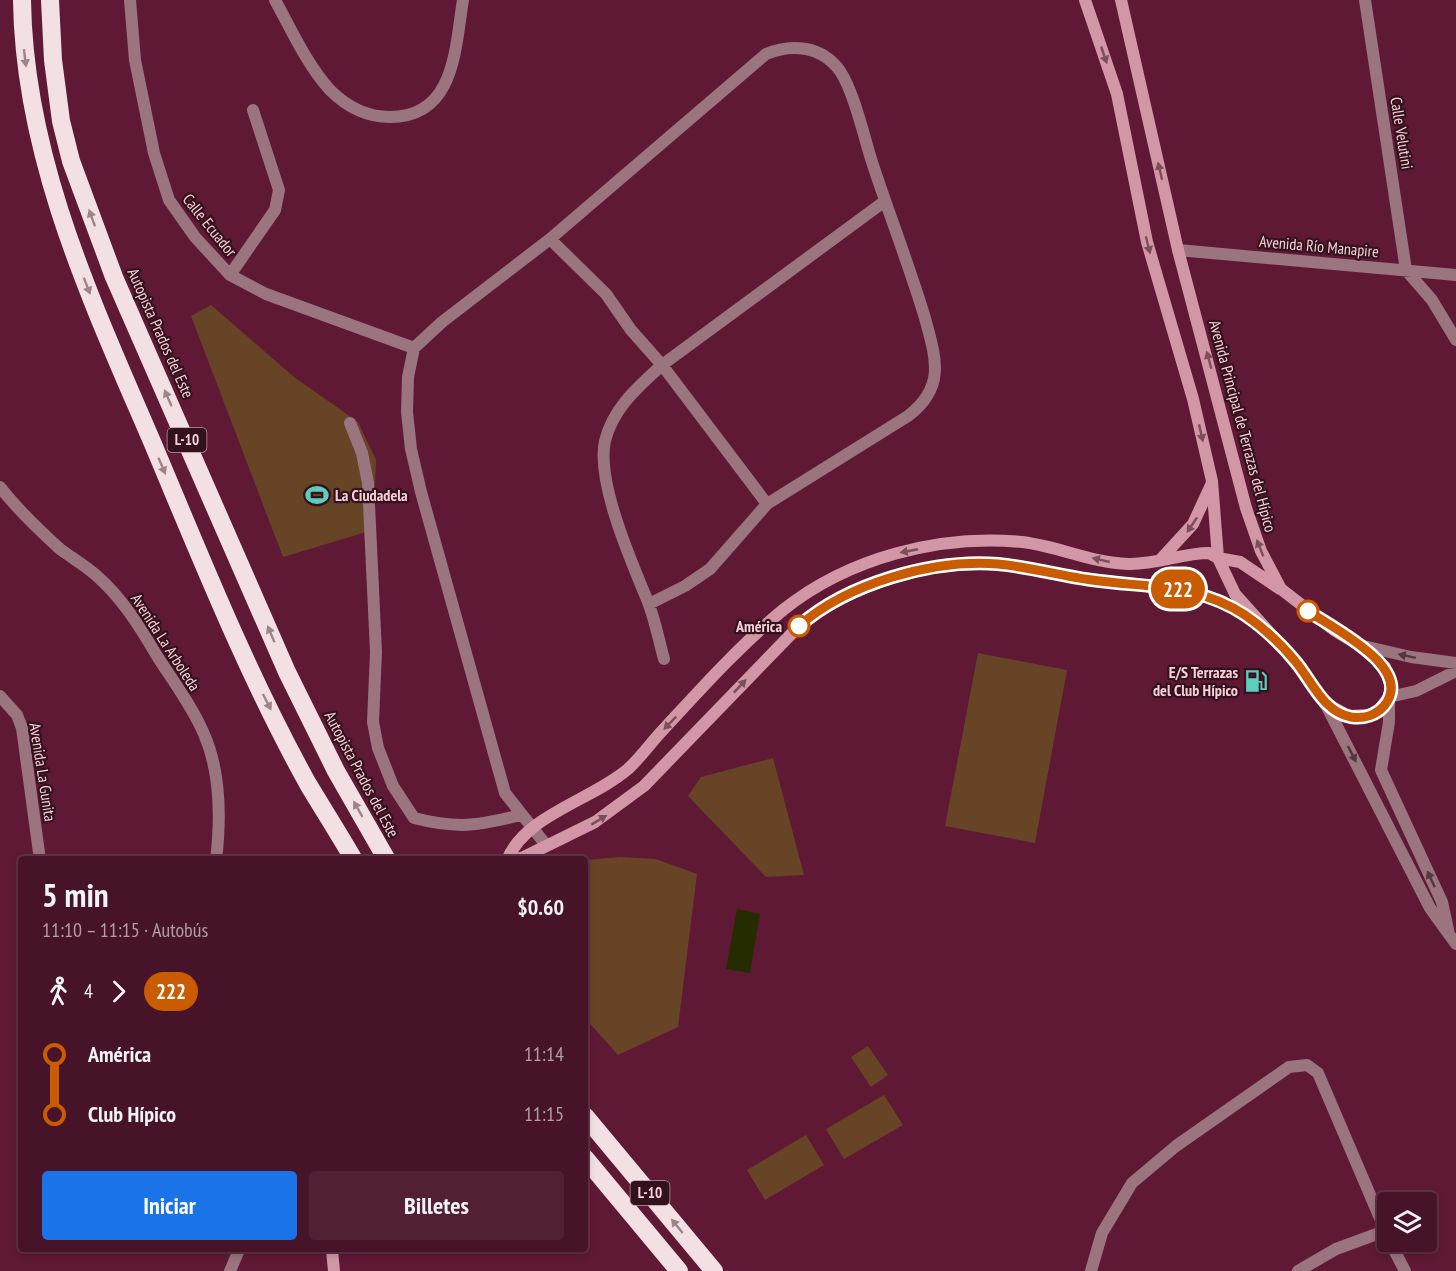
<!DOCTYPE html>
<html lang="es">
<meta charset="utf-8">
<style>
body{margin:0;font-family:"PT Sans Narrow",sans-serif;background:#512034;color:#f1f3f6;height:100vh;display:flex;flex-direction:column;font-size:22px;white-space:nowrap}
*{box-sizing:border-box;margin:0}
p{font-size:20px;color:#b09ea8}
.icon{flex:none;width:33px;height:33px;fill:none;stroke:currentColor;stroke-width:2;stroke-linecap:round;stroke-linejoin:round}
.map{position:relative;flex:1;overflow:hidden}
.panel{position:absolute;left:18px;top:856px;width:570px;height:396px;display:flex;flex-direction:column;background:#471328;border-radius:6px;box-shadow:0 3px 9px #0003,0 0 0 2px #5f3245}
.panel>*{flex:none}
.badge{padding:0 12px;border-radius:20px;font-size:21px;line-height:39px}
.tools{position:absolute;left:1377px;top:1192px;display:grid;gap:12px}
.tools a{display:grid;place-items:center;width:60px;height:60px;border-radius:6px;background:#471328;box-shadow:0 3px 9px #0003,0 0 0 2px #5f3245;font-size:30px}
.map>.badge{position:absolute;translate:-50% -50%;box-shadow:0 0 0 3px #fff}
.legs{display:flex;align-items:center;gap:9px;height:66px;padding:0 24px;font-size:20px}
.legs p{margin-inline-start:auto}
.summary{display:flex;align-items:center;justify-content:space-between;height:102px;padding:0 24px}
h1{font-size:33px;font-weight:600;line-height:45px}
.cta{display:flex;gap:12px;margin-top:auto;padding:12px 24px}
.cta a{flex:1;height:69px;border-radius:6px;background:#1a73e8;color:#fff;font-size:24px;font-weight:600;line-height:69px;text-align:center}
.cta a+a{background:#512034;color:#f1f3f6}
ul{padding:0 24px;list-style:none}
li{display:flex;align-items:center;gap:21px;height:60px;font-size:22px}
li i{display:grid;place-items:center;width:9px;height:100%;margin:0 8px;background:currentColor}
li i::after{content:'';width:15px;height:15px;margin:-8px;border:4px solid;border-radius:50%;background:#471328}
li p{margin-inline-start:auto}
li:first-child i{background:linear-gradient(#0000 50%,currentColor 0)}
li:last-child i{background:linear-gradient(currentColor 50%,#0000 0)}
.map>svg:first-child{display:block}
.green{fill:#674426}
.water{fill:#242c00}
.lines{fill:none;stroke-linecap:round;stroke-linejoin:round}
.street{stroke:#9a747f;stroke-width:12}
.secondary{stroke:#d296a7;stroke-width:12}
.highway{stroke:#f3e0e4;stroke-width:18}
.oneway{fill:#7a4e5b}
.oneway2{fill:#9c848a}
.oneway3{fill:#56353f}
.line-1-casing{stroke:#fff;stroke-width:14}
.line-1{stroke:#c95b00;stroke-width:9}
.stop-1-dot{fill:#fff;stroke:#c95b00;stroke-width:3}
.labels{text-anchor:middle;stroke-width:4.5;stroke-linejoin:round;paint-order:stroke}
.shield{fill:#32131d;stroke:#bd95a1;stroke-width:1.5}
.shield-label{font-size:15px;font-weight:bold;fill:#f9cdd9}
.street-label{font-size:16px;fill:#f9cdd9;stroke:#32131d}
.poi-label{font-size:16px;font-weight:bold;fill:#f9cdd9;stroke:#32131d;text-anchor:start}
.stop-label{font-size:16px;font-weight:bold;fill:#f9cdd9;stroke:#32131d;text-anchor:end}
</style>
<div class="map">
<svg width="1456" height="1271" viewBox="0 0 1456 1271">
<rect width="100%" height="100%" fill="#5f1935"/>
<!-- green -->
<path class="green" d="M211,305L294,377L358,422L376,460L373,530L283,557L191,316Z
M978,653L1067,670L1035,843L945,826Z
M773,758L804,875L766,877L688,796L701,777Z
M620,857L656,859L697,874L678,1027L618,1055L585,1018V860Z
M868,1046L888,1075L871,1087L851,1057Z
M884,1095L903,1125L844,1159L826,1129Z
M806,1135L824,1165L765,1200L747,1170Z"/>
<!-- water -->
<path class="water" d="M737,909L760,914L750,973L726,969Z"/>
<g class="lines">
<!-- street -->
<path class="street" d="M130,0L135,60L154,153L169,200L195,237L230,275L266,294L414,348
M275,0C291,29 307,65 330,90C346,106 367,117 390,117C455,117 455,49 463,0
M1365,0L1406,270
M550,239L606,294L631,330L662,365L767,504
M1178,250L1456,275
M1406,270L1432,300L1456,340
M230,275L275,210L279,190L253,110
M350,423L362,453L368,483L376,652L373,722L378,748L393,786L414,818C457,829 478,826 521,815
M0,487C17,509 39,530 60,549C72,558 86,566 97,576C122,598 140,627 157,656C173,681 192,706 204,734C221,773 221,818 216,860
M1359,645L1411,657L1456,663
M664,659C659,641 655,620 648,602C632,563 596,482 605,441C613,408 638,387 662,365L885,201
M0,696L17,715L22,728L40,860
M1325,703L1430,908L1456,944
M546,845L505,793L421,492L411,449L407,412L408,377L414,348L442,322L550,239L766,54C792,43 822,46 840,71C854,92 864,137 872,162C889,214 909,265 925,318C936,359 946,387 908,416L767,504L710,569L685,586L649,604
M1449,934L1442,902L1381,770L1389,722V697L1416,691L1456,671
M1390,1242L1405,1271
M230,1271L239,1250
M1091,1271L1102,1233L1132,1183L1176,1146L1289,1067L1307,1065L1318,1073L1388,1237
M1298,1271L1336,1249L1385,1231"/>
<!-- secondary -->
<path class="secondary" d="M1085,0L1117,94L1147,242L1193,399L1212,481L1218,558L1235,594L1295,661L1325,703L1349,716L1371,715L1378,711L1389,697L1391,687L1385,667L1359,645L1334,630L1281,589L1261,551L1246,508L1178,250L1121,0
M1161,559L1193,524L1211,485
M507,860C525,815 592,800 628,769C640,758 650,744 661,732C699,691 739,646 783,610C848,558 939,534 1022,542C1058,546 1092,563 1128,564C1156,565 1182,553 1209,553L1218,558L1240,562L1280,589
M512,860L524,857L595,822L644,786L801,624C854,584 932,559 999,564C1031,567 1062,576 1094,580C1151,587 1203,583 1251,619
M332,1250L334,1271"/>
<!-- highway -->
<path class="highway" d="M22,0C24,158 92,302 153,444C201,558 248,676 308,784C323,809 339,834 354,860
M50,0L53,60L61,121L71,161L114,277L287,672L336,771L387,860
M585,1116L714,1271
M585,1158L679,1271"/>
</g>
<!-- one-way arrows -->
<defs><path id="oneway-solid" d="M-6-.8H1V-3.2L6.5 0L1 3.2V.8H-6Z" transform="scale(1.5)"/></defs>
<g class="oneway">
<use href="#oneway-solid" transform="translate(1104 55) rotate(71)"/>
<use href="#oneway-solid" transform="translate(1160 171) rotate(-103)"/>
<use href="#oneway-solid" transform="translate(1148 245) rotate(76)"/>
<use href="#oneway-solid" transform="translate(1209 360) rotate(-105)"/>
<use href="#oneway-solid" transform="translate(1201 433) rotate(77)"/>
<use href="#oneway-solid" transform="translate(1192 525) rotate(124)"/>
<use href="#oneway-solid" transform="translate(1260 548) rotate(-112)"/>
<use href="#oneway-solid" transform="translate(909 551) rotate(169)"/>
<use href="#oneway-solid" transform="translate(1101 560) rotate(-167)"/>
<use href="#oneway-solid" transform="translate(740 686) rotate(-47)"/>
<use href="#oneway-solid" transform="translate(670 723) rotate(134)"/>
<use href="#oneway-solid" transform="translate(599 820) rotate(-31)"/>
</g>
<g class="oneway2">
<use href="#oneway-solid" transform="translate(25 58) rotate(83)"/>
<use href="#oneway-solid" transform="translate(92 218) rotate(-110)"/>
<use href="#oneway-solid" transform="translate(87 286) rotate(69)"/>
<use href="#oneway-solid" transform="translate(168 398) rotate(-114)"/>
<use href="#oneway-solid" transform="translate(162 466) rotate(67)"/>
<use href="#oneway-solid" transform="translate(271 634) rotate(-113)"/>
<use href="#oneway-solid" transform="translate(267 702) rotate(63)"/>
<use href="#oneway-solid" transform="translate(358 809) rotate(-120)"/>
<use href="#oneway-solid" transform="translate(677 1226) rotate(-129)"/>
</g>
<g class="oneway3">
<use href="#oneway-solid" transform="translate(1407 656) rotate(-168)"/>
<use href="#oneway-solid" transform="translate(1352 754) rotate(63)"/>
<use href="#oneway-solid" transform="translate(1431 879) rotate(-115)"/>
</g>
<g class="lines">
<!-- line-1 casing -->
<g class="line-1-casing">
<path id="line-1" d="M799,626C848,583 933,559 998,564C1030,567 1061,576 1092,580C1147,588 1197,583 1245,615C1264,628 1281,644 1295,661C1312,681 1323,712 1351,717C1364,719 1376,715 1384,706C1416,668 1332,628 1308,611"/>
</g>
<!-- line-1 -->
<use href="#line-1" class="line-1"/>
</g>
<!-- icons -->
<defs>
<g id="stadium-bare" transform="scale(1.8)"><path d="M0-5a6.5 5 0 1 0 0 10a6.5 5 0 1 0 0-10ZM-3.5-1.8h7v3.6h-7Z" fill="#5ccebb" stroke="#32131d" stroke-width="2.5" paint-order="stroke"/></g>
<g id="fuel-bare" transform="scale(1.8)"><path d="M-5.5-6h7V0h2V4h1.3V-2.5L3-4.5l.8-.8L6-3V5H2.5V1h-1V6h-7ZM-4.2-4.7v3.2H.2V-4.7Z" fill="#5ccebb" stroke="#32131d" stroke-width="2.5" paint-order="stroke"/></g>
</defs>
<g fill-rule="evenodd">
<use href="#stadium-bare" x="317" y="495"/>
<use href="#fuel-bare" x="1256" y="681"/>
</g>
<!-- markers -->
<g class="stop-1-dot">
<circle cx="1308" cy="611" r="10"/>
<circle cx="799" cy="626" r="10"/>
</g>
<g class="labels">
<!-- shield labels -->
<g class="shield">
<rect x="167.5" y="428" width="39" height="24" rx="4.5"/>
<rect x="630.5" y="1181" width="39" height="24" rx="4.5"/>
</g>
<g class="shield-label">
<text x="187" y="445">L-10</text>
<text x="650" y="1198">L-10</text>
</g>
<!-- street labels -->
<g class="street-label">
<text transform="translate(1402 133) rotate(81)" y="6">Calle Velutini</text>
<text transform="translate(210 225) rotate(51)" y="6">Calle Ecuador</text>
<text transform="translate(1319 246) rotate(5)" y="6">Avenida Río Manapire</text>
<text transform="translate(161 333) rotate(66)" y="6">Autopista Prados del Este</text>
<text transform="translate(1243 426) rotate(75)" y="6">Avenida Principal de Terrazas del Hípico</text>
<text transform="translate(166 642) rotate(57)" y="6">Avenida La Arboleda</text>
<text transform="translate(43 772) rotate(81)" y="6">Avenida La Gunita</text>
<text transform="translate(362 774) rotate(62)" y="6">Autopista Prados del Este</text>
</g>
<!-- poi labels -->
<g class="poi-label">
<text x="335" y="501">La Ciudadela</text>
<text x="1238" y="678" text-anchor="end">E/S Terrazas<tspan x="1238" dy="18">del Club Hípico</tspan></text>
</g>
<!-- stop labels -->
<g class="stop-label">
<text x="782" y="632">América</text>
</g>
</g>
</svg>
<div class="tools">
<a><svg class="icon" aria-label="layers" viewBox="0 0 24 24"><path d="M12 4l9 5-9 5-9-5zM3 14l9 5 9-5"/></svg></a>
</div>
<b class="badge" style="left:1178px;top:589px;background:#c95b00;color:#fff">222</b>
<section class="panel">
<div class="summary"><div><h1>5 min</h1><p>11:10 – 11:15 · Autobús</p></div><b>$0.60</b></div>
<div class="legs"><svg class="icon" aria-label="walk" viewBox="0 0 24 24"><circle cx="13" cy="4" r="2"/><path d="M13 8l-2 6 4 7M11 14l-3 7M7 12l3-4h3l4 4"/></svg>4<svg class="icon" aria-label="forward" viewBox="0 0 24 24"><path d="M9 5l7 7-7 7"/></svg><b class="badge" style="background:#c95b00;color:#fff">222</b></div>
<ul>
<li><i style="color:#c95b00"></i><b>América</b><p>11:14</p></li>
<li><i style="color:#c95b00"></i><b>Club Hípico</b><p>11:15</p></li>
</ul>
<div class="cta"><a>Iniciar</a><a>Billetes</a></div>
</section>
</div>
